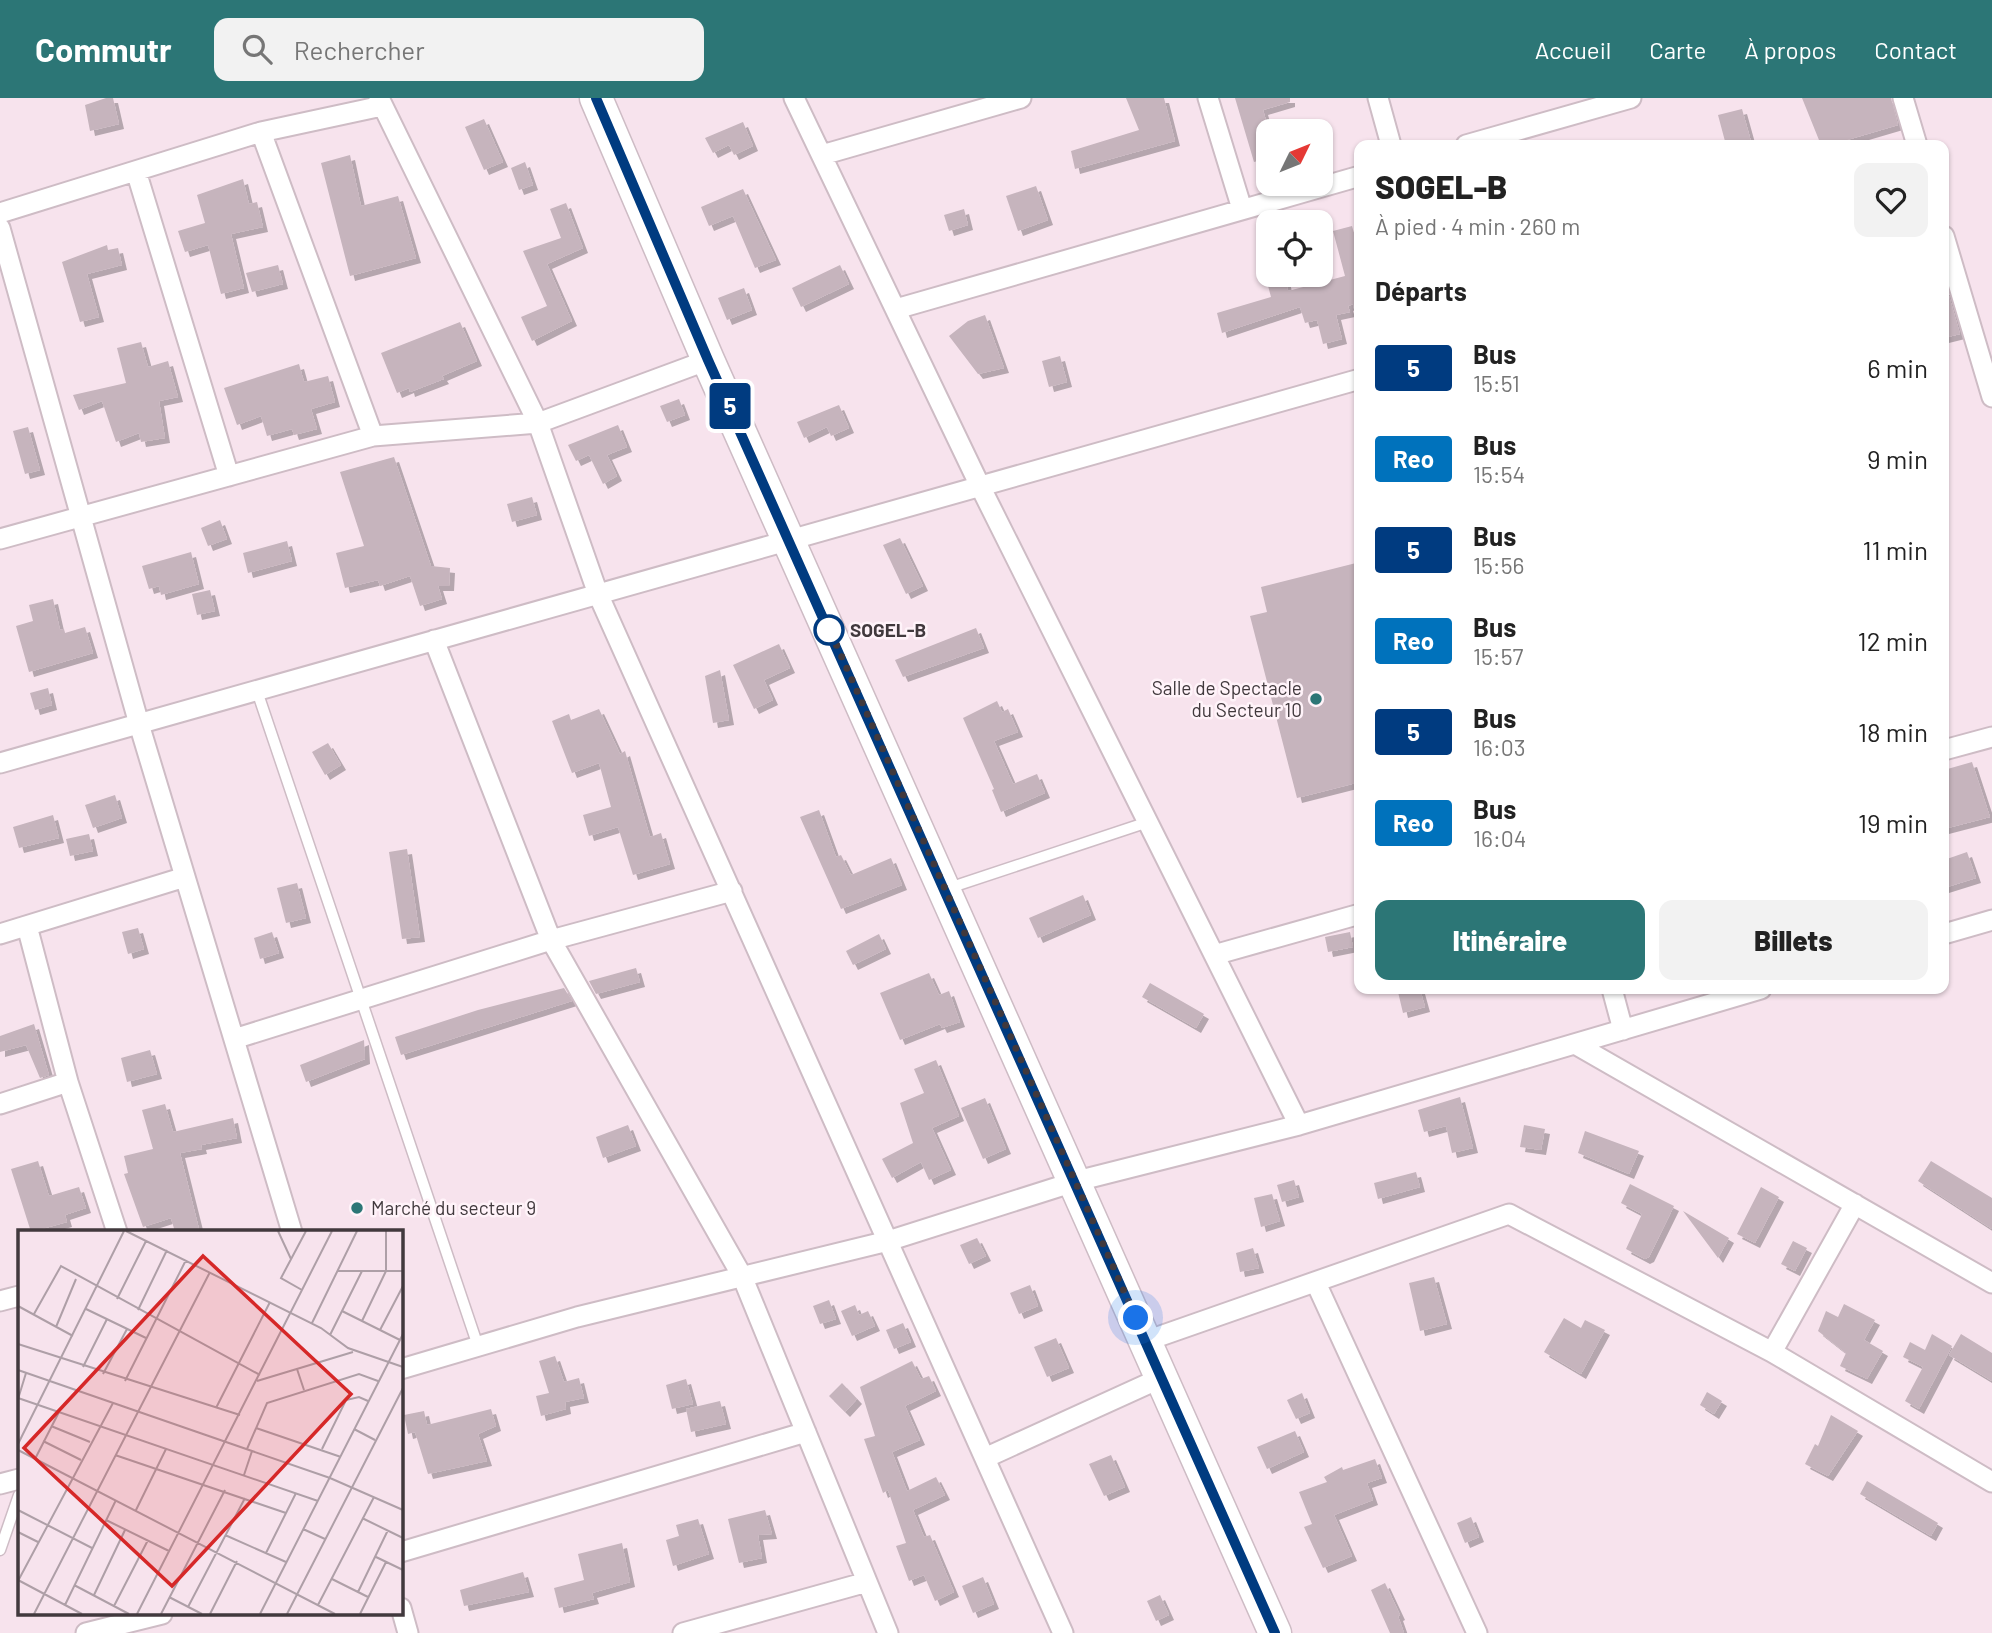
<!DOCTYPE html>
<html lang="fr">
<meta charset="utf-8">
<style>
body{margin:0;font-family:Barlow,sans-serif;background:#f2f2f2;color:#222;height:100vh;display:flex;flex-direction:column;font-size:26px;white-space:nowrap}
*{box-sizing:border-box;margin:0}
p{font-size:23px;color:#767676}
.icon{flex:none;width:38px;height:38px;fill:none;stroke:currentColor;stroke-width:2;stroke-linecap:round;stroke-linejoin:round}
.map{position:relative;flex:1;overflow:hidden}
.details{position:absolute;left:1354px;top:42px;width:595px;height:854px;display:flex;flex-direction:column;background:#fff;border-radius:14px;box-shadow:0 2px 5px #0004}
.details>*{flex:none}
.badge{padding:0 14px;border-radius:5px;font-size:24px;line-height:46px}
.needle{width:46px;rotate:47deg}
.controls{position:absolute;left:1256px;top:21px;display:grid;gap:14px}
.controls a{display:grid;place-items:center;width:77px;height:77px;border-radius:14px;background:#fff;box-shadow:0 2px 5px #0004;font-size:35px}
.you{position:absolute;width:35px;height:35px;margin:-18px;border:5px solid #fff;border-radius:50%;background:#1a73e8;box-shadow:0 0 0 10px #1a73e833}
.map>.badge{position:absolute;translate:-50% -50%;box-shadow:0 0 0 4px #fff}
h2{padding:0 21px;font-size:26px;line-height:63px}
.round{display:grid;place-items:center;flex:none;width:74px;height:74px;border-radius:14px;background:#f2f2f2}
.summary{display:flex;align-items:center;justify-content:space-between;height:119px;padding:0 21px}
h1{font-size:33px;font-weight:800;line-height:52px}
.primary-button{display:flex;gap:14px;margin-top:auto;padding:14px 21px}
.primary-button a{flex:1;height:80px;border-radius:14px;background:#2c7676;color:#fff;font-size:28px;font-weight:800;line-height:80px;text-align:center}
.primary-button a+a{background:#f2f2f2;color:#222}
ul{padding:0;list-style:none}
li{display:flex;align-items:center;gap:21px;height:91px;padding:0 21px}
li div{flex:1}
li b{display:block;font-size:26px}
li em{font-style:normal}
li .badge{min-width:77px;font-weight:700;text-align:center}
header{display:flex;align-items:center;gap:42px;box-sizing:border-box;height:98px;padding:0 35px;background:#2c7676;color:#fff}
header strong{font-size:33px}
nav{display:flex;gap:38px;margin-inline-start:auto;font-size:24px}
.search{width:490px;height:63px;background:#f2f2f2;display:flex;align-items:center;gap:18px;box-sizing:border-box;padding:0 24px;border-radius:14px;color:#767676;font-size:26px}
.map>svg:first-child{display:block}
.building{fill:#c6b4bd;filter:url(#shadow)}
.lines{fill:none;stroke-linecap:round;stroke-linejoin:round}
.service-casing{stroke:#cebcc5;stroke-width:13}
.minor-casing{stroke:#cebcc5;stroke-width:23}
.primary-casing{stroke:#cebcc5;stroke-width:35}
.service{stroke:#fff;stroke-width:10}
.minor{stroke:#fff;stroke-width:19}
.primary{stroke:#fff;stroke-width:32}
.line-casing{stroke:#fff;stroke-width:16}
.line{stroke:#003b80;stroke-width:10}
.walk{stroke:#41393d;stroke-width:7;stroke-dasharray:0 12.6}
.stop-dot{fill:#fff;stroke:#003b80;stroke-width:3.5}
.poi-dot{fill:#2c7676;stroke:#fff3f9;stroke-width:2.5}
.labels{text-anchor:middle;stroke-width:5;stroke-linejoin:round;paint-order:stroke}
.stop-label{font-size:19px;font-weight:bold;fill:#41393d;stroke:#fff3f9;text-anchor:start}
.poi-label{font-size:19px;fill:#41393d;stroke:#fff3f9;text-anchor:end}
.inset-road{fill:none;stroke:#ae9fa7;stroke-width:2}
.view{fill:#d62828;fill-opacity:0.15;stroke:#d62828;stroke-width:3.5}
.inset-edge{fill:none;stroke:#41393d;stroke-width:3.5}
</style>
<header>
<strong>Commutr</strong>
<div class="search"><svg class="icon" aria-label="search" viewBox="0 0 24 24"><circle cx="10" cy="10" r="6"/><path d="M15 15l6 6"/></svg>Rechercher</div>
<nav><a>Accueil</a><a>Carte</a><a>À propos</a><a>Contact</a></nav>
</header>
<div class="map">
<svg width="1992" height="1535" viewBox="0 0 1992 1535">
<defs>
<filter id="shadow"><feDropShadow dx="5" dy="5" stdDeviation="0" flood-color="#0004"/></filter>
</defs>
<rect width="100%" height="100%" fill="#f7e3ed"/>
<!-- building -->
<path class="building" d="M106,0H113L119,26L90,33L85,7Z
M1126,0H1164L1175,43L1075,71L1071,53L1139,32Z
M1235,0H1290V4L1263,12L1269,33V60L1254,64Z
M1802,0H1891L1898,27L1830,47H1821Z
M1742,11L1752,47H1726L1718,17Z
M484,21L503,64L484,72L465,29Z
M743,24L753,48L734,57L729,47L713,55L705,40Z
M350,57L361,108L398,98L416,160L350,178L321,65Z
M525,64L533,87L519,92L511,70Z
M243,81L249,106L257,104L263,129L231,136L244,190L221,196L208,147L185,154L178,133L205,125L197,97Z
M1036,88L1048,122L1018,133L1006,98Z
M743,91L776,162L755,170L733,118L709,128L701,109Z
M566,105L583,150L547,166L572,223L532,243L521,219L547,208L523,153L561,140L550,111Z
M964,111L968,127L949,133L944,117Z
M1352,128L1360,156V214L1355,215L1353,206L1348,208L1350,214L1336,217L1342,241L1323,246L1317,222L1305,225L1300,209L1222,235L1217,215L1271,199L1267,184L1285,180L1288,193L1345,178L1333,133Z
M107,147L108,152L118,150L122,167L87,176L99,219L80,224L62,164Z
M278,167L283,186L252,194L246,175Z
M840,167L849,186L801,209L792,190Z
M744,190L752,212L727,222L718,200Z
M1947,191L1960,236L1944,240V192Z
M985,217L1004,270L978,276L949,238L968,223Z
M460,224L477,263L442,278L444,281L410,294L409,290L397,295L381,255Z
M141,244L148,269L168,263L178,299L159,303L165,340L141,344L139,335L116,344L102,303L79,312L73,297L126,285L117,250Z
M1060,258L1067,284L1049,289L1042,263Z
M299,266L304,284L328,278L335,304L311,311L317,331L294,337L292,331L267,338L261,318L237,327L224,290Z
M679,301L685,317L667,324L660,308Z
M839,307L849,330L831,338L827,329L804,340L797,324Z
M618,327L627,349L607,357L617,378L603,386L589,357L576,363L568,347Z
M28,329L40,372L25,376L13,333Z
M394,359L431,468L450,470L449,488H438L442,501L420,508L410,478L380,488L378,482L345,490L336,455L364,448L340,374Z
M532,399L537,417L512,424L507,406Z
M220,422L227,441L208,448L201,430Z
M900,440L923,488L906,496L883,447Z
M287,443L292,463L248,475L243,455Z
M191,454L199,486L161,497L159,488L149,491L142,468Z
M1360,464V684L1297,700L1250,518L1267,514L1261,489Z
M210,492L215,513L197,517L192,496Z
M53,501L60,532L64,531L65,535L85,529L93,555L29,574L16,528L33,523L29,507Z
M976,530L984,550L903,579L895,562Z
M779,546L790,570L764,582L773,602L754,611L733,567Z
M720,572L729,622L713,625L705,578Z
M48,590L52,607L35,612L30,595Z
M997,603L1002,614L1008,611L1018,634L994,643L1013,686L1037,676L1045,695L1001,714L992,692L994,691L963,620Z
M599,611L620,656L625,653L650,739L661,735L670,766L633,777L618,729L589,738L583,717L611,709L599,665L572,675L552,623L569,616L571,622Z
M328,645L341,667L325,677L312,654Z
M1972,664L1990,719L1944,731V672Z
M115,697L122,720L93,730L85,707Z
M819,712L836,759L841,757L851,777L891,760L902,787L841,811L800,719Z
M53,717L59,740L19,750L13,729Z
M89,736L93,753L70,758L66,741Z
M407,751L420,839L402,841L389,754Z
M1967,754L1976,780L1944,790V762Z
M297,785L306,820L286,825L277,790Z
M1083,797L1091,817L1038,840L1029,820Z
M138,830L144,851L128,856L122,834Z
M272,834L279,855L260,861L254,840Z
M1350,834L1353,849L1328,854L1325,839Z
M879,836L886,851L853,867L846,853Z
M636,870L640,884L596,896L589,883Z
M929,875L939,897L949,893L960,924L942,930L940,926L900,942L880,895Z
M1150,885L1204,916L1196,930L1142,899Z
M564,890L572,903L401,957L395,939L478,912Z
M1411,891H1420L1425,909L1403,915L1398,894Z
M34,926L49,977L40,980L26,947L0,954V938Z
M364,942L365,961L306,984L300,967Z
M150,952L157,976L127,984L121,960Z
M936,962L959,1018L932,1030L951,1072L929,1082L921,1064L892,1080L882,1061L913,1045L900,1005L924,995L914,971Z
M1460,999L1473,1050L1452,1055L1446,1028L1424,1034L1418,1012Z
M985,1000L1006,1051L983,1061L961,1010Z
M165,1006L173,1034L233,1020L237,1040L201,1047L202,1051L180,1055L199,1131L185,1134H175L171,1120L143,1129L124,1076L128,1075L124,1058L153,1051L142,1012Z
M628,1027L636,1048L603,1060L596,1039Z
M1524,1027L1545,1031L1541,1052L1520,1049Z
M1585,1033L1639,1053L1629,1076L1578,1055Z
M38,1063L49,1098L79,1089L86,1110L65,1117L67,1124L31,1134L11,1071Z
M1931,1063L1992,1100V1131L1918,1083Z
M1416,1074L1420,1089L1378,1101L1374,1085Z
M1294,1082L1299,1099L1282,1104L1277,1087Z
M1630,1086L1674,1108L1649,1159L1645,1161L1626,1151L1642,1116L1621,1105Z
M1761,1089L1779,1099L1755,1145L1737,1136Z
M1272,1096L1280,1123L1261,1129L1254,1100Z
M1683,1113L1729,1140L1718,1160Z
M977,1140L986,1158L969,1166L960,1147Z
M1793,1143L1807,1150L1795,1173L1781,1166Z
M1253,1150L1259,1170L1240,1174L1236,1155Z
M1434,1179L1447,1226L1420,1233L1409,1185Z
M1030,1187L1038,1208L1019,1216L1010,1195Z
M829,1202L836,1221L820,1226L813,1208Z
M1844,1206L1875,1222L1864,1242L1883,1253L1867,1281L1840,1268L1846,1255L1818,1233L1826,1213L1838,1219Z
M855,1207L859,1217L868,1213L875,1228L852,1238L841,1213Z
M1564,1220L1581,1230L1585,1222L1605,1232L1581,1276L1544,1254Z
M903,1225L911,1244L894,1251L886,1232Z
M1932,1236L1952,1248L1919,1311L1905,1303L1923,1269L1903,1259L1910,1244L1925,1252Z
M1961,1236L1992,1255V1283L1949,1257Z
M1056,1240L1069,1270L1047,1279L1034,1249Z
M555,1258L564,1284L579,1280L584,1300L565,1304L566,1311L541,1318L536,1298L549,1295L539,1263Z
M912,1263L921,1281L929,1278L936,1293L905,1308L920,1342L892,1354L907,1393L936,1379L945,1397L913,1412L924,1439L930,1437L954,1494L935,1503L924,1477L909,1483L896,1448L906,1445L888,1392L883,1395L864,1341L875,1338L860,1289Z
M686,1281L693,1306L672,1311L666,1287Z
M842,1285L857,1301L845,1314L829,1298Z
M1707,1294L1722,1303L1714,1316L1700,1307Z
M1302,1295L1310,1315L1296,1321L1287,1302Z
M720,1303L726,1326L691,1334L686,1311Z
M491,1311L496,1328L478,1336L487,1363L428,1376L415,1334L408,1336L404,1317L424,1313L427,1327Z
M1831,1317L1858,1333L1828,1378L1805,1366L1815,1346L1818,1348Z
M1295,1333L1304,1354L1267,1371L1257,1349Z
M1111,1357L1125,1389L1104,1398L1089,1366Z
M1375,1361L1382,1380L1367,1385L1373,1402L1334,1417L1352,1458L1323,1470L1304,1429L1312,1426L1299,1394L1327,1384L1324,1379L1342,1369L1343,1372Z
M1867,1383L1938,1425L1931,1438L1860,1396Z
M765,1412L772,1436L758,1437L762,1460L739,1465L728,1421Z
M1471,1419L1479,1439L1465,1445L1457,1425Z
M698,1421L709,1456L673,1468L666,1442L679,1438L676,1427Z
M622,1445L630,1484L592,1495L594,1501L559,1510L554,1490L584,1482L578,1456Z
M523,1474L529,1494L464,1508L460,1492Z
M983,1479L994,1506L973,1515L962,1488Z
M1385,1485L1400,1517L1398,1518L1404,1535H1390L1371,1492Z
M1160,1497L1169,1517L1156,1523L1147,1503Z"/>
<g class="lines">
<!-- service casing -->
<g class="service-casing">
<path id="service" d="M257,593L478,1248
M949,790L1148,724
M0,1452L19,1397"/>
</g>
<!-- minor casing -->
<g class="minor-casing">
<path id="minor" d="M379,0L538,325L598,496L1063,1535
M794,0L980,388L1299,1027
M1208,0L1242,111
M1378,0L1391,47
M1903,0L1917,47
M261,34L373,338
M1466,47L1631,0
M822,57L1021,0
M136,73L229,378
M0,115L261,34L382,8
M0,130L139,626L292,1134
M1944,138L1992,299
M896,211L1360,78
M0,441L373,338L538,325L708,262
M434,542L551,842L742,1178L888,1535
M1944,652L1992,639
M0,665L1360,281
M27,828L68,984L117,1134
M0,836L185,779
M1944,836L1992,822
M1214,857L1360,816
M1612,891L1623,932
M234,941L551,842L732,793
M1575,946L1992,1185
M0,1006L68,984
M1316,1185L1477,1535
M0,1203L19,1198
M1146,1243L1509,1116L1772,1254L1992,1384
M1772,1254L1855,1106
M401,1271L577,1219L888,1143L1077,1083L1299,1027L1761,891
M985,1360L1163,1279
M0,1386L19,1381
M401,1454L806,1334
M401,1510L408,1535
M86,1535L162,1516
M683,1535L867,1484"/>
</g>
<!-- primary casing -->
<g class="primary-casing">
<path id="primary" d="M596,0L708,262L1275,1535"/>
</g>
<!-- service -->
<use href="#service" class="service"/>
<!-- minor -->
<use href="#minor" class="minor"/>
<!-- primary -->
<use href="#primary" class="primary"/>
</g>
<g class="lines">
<!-- line casing -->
<g class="line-casing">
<path id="line" d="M596,0L708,262L1275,1535"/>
</g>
<!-- line -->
<use href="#line" class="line"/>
<!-- walk -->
<path class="walk" d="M829,532L828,528L1136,1220"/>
</g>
<!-- markers -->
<circle class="stop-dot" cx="829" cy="532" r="14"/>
<g class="poi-dot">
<circle cx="1316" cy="601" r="7"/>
<circle cx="357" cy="1110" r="7"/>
</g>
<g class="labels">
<!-- stop labels -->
<g class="stop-label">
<text x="850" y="539">SOGEL-B</text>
</g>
<!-- poi labels -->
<g class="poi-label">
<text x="1302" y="597">Salle de Spectacle<tspan x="1302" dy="22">du Secteur 10</tspan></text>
<text x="371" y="1117" text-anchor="start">Marché du secteur 9</text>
</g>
</g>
<!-- overview -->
<g transform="translate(18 1132)">
<rect width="385" height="385" fill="#f7e3ed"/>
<path class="inset-road" d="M108,1L303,98L330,118L385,137M260,1L273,29M320,41H385M284,60L263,48L288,1M99,69L128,11M0,76L55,106M68,79L128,108M120,80L149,20M324,81L382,110M16,84L43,36L242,145M344,91L368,41V1M294,93L339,1M38,97L58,49M362,100L385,56M312,105L344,41M0,114L222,185M65,137L89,89M279,139L286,160M0,140L312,248L385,280M85,144L109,99M107,151L168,30M239,151L335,122M0,168L300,271M0,169L8,143M198,178L252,72M33,196L72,212M238,198L323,227M336,199L357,210M25,211L63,230M0,214L106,1M229,219L249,173L341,144L360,151M304,219L328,170L341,167L350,171M0,220L317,384M97,225L268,283M17,229L41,182M226,245L234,221M0,280L74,318M118,280L148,219M344,288L385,308M88,290L151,321M285,299L307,309M0,302L20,312M207,305L268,332M248,323L278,263M358,327L385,340M314,349L350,367M0,350L64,384M0,351L95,173M56,355L111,384M340,362L370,300M76,365L107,300M151,367L184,384M47,375L98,270M300,375L356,267M96,376L130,310M170,377L227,268M16,384L192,42M119,384L314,1M143,384L207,260M192,384L219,331M242,384L385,104M269,384L385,158M342,384L368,332"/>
<path class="view" d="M185,26L333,164L154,356L6,218Z"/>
<rect width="385" height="385" class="inset-edge"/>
</g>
</svg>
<div class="controls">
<a><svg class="needle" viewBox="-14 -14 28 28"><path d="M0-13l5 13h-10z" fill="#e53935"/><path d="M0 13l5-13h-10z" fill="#767676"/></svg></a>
<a><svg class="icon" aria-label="locate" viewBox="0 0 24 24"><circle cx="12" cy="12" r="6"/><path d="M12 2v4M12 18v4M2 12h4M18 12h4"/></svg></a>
</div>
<div class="you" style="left:1136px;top:1220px"></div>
<b class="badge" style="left:730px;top:308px;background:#003b80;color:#fff">5</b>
<section class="details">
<div class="summary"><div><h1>SOGEL-B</h1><p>À pied · 4 min · 260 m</p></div><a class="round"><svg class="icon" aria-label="heart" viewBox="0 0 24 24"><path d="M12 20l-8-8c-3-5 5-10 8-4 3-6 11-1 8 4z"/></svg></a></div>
<h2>Départs</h2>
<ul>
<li><span class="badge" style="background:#003b80;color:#fff">5</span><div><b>Bus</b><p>15:51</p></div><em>6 min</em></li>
<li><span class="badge" style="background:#0072bc;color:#fff">Reo</span><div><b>Bus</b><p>15:54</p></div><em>9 min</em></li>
<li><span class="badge" style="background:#003b80;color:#fff">5</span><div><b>Bus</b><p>15:56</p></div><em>11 min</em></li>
<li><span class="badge" style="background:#0072bc;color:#fff">Reo</span><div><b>Bus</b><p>15:57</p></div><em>12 min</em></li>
<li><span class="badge" style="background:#003b80;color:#fff">5</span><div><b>Bus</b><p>16:03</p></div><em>18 min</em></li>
<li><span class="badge" style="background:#0072bc;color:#fff">Reo</span><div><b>Bus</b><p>16:04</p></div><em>19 min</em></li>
</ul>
<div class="primary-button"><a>Itinéraire</a><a>Billets</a></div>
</section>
</div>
